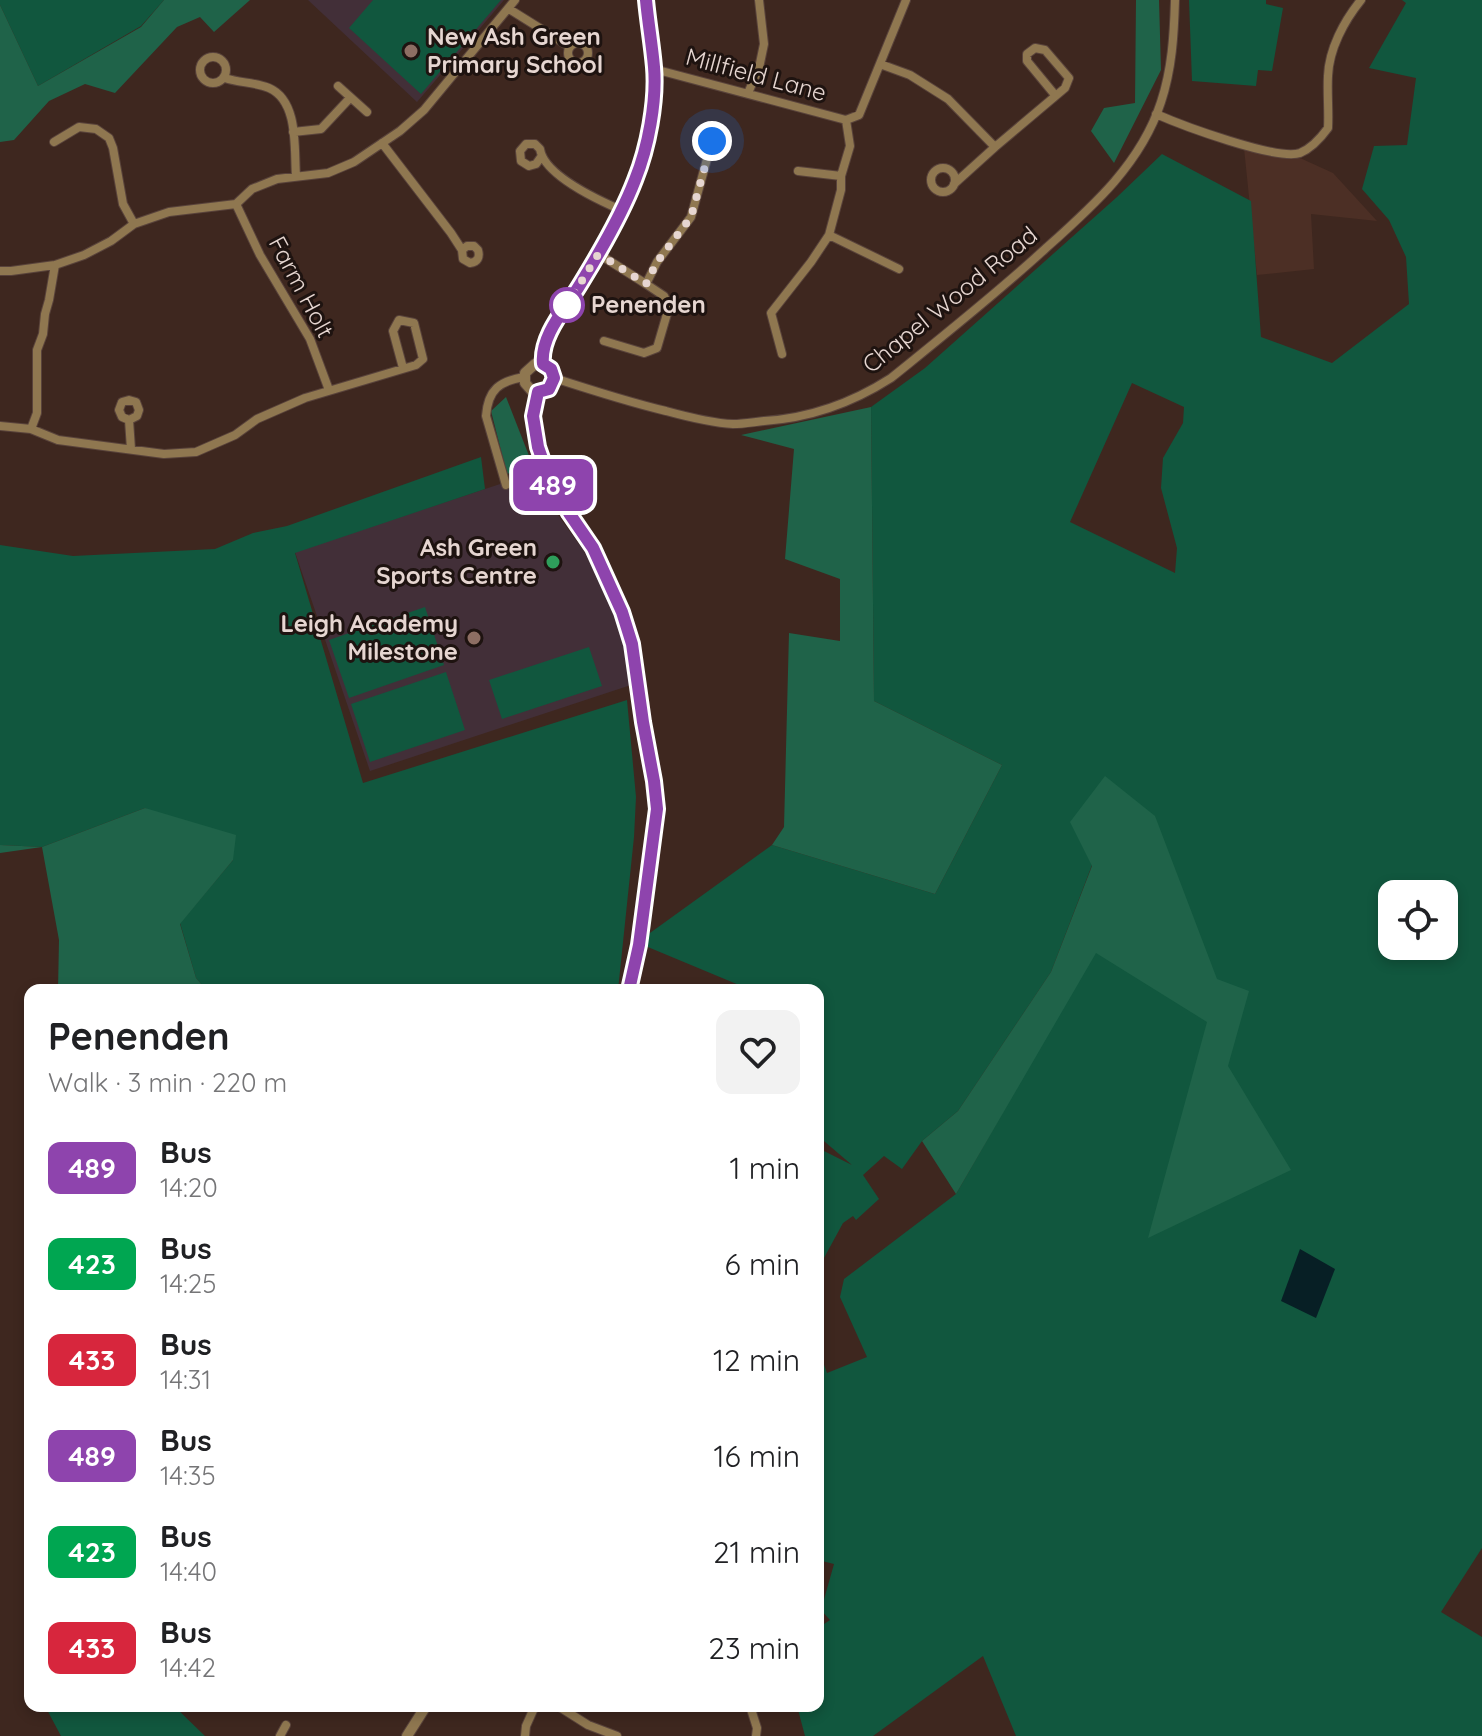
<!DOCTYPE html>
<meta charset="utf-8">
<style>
body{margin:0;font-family:Quicksand,sans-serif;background:#f2f2f2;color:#202124;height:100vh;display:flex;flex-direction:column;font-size:30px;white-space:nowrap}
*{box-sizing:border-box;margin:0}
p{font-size:26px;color:#757577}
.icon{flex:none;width:44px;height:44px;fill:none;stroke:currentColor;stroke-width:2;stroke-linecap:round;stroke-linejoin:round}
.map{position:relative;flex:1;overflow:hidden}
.side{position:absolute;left:24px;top:984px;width:800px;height:728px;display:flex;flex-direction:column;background:#fff;border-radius:16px;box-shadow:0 4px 12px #0003}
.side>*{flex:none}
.badge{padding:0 16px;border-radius:12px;font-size:28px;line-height:52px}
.tools{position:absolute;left:1378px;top:880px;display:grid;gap:16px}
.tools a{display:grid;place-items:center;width:80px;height:80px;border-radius:16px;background:#fff;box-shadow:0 4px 12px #0003;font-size:40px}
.you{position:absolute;width:40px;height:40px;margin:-20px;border:6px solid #fff;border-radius:50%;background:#1a73e8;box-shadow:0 0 0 12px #1a73e833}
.map>.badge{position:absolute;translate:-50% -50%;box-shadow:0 0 0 4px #fff}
.round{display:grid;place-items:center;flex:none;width:84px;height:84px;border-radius:16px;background:#f2f2f2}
.head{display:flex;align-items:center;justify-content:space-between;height:136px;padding:0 24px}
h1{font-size:38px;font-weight:700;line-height:60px}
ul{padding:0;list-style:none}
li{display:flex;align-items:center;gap:24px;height:96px;padding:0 24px}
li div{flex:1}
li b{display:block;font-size:30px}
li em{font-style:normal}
li .badge{min-width:88px;font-weight:700;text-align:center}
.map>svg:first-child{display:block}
.built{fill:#4c2f25}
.education{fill:#422f38}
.green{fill:#11573e;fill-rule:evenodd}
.forest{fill:#1f6349}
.water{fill:#071f25}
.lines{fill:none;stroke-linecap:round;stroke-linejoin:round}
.minor-casing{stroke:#59433b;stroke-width:10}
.tertiary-casing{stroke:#59433b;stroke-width:12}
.minor{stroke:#8f7750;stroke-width:8}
.tertiary{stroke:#8f7750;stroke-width:10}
.line-casing{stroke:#fff;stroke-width:18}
.line{stroke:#8e44ad;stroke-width:12}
.walk{stroke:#e6d6d1;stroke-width:8;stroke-dasharray:0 14.4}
.education-dot{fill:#8d6e63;stroke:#1e1310;stroke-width:3}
.stop-dot{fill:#fff;stroke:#8e44ad;stroke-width:4}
.leisure-dot{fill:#2e9e5b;stroke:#1e1310;stroke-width:3}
.labels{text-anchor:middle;stroke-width:6;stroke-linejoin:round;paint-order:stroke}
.poi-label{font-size:24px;font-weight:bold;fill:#e6d6d1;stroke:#1e1310;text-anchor:end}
.street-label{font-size:24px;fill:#e6d6d1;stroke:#1e1310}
.stop-label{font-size:24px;font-weight:bold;fill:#e6d6d1;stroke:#1e1310;text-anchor:start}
</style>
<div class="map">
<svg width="1482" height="1736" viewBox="0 0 1482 1736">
<rect width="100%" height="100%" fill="#3e271f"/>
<!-- built -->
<path class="built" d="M1244,148L1300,158L1333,173L1377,221L1311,214L1314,269L1257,275Z"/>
<!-- education -->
<path class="education" d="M308,0H504L417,102Z
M536,472L558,515L584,551L619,619L627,656L631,685L370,771L295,552Z"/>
<!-- green -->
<path class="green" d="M0,0H164L141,26L38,86L0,5Z
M373,0H501L421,94L349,28Z
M1189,0H1266V4L1283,8L1272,71L1258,70L1256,86L1192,81Z
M1402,0H1482V1548L1441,1612L1482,1637V1736H1016L983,1656L873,1736H805L797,1706H818V1628L830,1620L821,1610L834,1564L818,1560V1348L827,1373L867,1357L840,1297L844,1279L956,1194L1129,892L1073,826L1092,865L1051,972L958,1111L922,1141L902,1169L884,1156L863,1175L879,1199L856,1220L853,1216L843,1223L818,1269V1166L822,1150L852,1165L818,1136V1030L822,1023L818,1018V990H751L643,945V938L772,845L935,894L1002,765L874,701L871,407L925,368L1117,197L1162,154L1251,201L1261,337L1332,363L1409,304L1406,257L1389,220L1362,189L1374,146L1407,145L1416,78L1369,68L1406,3ZM1132,383L1184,407L1183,423L1163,458L1161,488L1177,548L1175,573L1070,522ZM1392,894H1444V946H1392Z
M481,457L485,489L295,553L363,783L627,700L636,797L634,837L618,990H263L242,986L202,985L196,978L180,923L233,860L145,808L42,847L0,845V545L73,556L215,549L253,533L287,526Z
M425,607L444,665L349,698L329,640Z
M589,647L602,686L502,719L489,680Z
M446,672L465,730L370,762L351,704Z
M45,1706H174L205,1736H61Z"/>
<!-- forest -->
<path class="forest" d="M164,0H250L214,32L200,17L177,27L115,93L85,84L49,101L14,140L0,142V5L38,86L141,27Z
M1136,0H1159L1161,70L1114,163L1091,131L1104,108L1135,103Z
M506,397L533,466L507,474L491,411Z
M871,407L874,701L1002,765L935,894L772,845L784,827L789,633L840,641V579L785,559L794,449L741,435Z
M1105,776L1155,816L1217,979L1249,991L1228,1066L1291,1170L1148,1238L1207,1022L1096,953L956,1194L922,1141L958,1111L1051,972L1092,866L1070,822Z
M145,808L236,835L233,860L180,924L196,978L202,985L242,986L263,990H58L59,940L42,847L0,853V845L42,847Z"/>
<!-- water -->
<path class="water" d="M1300,1249L1335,1269L1316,1318L1281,1301Z"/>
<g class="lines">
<!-- minor casing -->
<g class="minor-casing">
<path id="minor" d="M509,9L570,47
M568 53a10 10 0 1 1 20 0a10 10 0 1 1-20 0Z
M200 70a13 13 0 1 1 26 0a13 13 0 1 1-26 0Z
M880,64L910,75L948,99L995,147L1065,88L1069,78L1045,50L1035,48L1027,54V61L1055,95
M654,69L846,120
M225,78C239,83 255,82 269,88C299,101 294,149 296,176
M338,86L367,112
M748,93L759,68L764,44L759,0
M1156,114C1181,125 1277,161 1300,153C1312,148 1320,139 1328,128C1329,111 1327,94 1328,76C1329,49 1344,21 1361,0
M846,120L859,115L906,0
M293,132L321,129L350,98
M54,142L79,127L96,129L109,138L113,148L123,204L134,224
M382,143L451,233L462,250L463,259L470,263C478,262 480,257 478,250L474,246H467L462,250
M541,157L536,164L529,166L521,161L520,151L526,144H535L540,149C544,175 598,200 621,210
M931 180a12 12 0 1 1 24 0a12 12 0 1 1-24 0Z
M798,171L841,176
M954,184L995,147
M236,204L260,255L310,339L329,390
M829,235L899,269
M597,256L605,258L646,284L657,262L691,217L712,141
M0,271H11L55,265L84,255L111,241L134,224L169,212L236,204L252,189L277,179L328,173L354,162L400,131L424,110L515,0
M604,341L644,353L657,348L669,307L664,296L646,284
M782,354L771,313L811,262L829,235L841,190V176L850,146L846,120
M554,378C591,390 628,402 666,411C688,417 711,423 733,424C743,424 754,422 764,421C811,418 852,403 891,378C943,336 996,294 1045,249C1092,207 1141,164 1161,102C1172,69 1174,35 1175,0
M129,420L137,416L139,410L136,402L129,400L122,402L119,410L122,417L129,420L131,449
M0,426L31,429L58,440L164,454L196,452L235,435L257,419L305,398L416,365L423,359L414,323L399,320L393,331L403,368
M31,429L37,413V350L43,334L45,314L49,300L55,265
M506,485L486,416C488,389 500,381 524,377
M558,1706L588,1725L617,1736
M750,1706L757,1728L756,1736
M280,1736L286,1725
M525,1736L526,1726L535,1706"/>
</g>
<!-- tertiary casing -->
<g class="tertiary-casing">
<path id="tertiary" d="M543,364H535L525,373V383L532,391L544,392L552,384C554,375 552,368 543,364C540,334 567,307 581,283C600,252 622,214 635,180C648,148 656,101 654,67C652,44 648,22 646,0
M538,392L533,416L538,447L545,467L557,491L593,548L622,612L632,644L643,722L654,781L657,809L639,945L630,990
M407,1736L426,1706"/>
</g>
<!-- minor -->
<use href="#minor" class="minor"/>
<!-- tertiary -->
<use href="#tertiary" class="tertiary"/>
</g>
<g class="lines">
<!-- line casing -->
<g class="line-casing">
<path id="line" d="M629,990L639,945L657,809L654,781L643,722L632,644L622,612L593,548L569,513L545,467L538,447L533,416L538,392L549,389L554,378L551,369L543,364C540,335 567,307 581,283C600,252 622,214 635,180C648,148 657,101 654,67C652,44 648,22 646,0"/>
</g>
<!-- line -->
<use href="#line" class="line"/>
<!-- walk -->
<path class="walk" d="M567,305L597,256L605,258L646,284L657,262L691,217L712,141"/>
</g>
<!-- markers -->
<g class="education-dot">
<circle cx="411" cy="51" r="8"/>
<circle cx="474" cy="638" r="8"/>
</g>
<circle class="stop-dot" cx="567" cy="305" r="16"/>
<circle class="leisure-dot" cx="553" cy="562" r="8"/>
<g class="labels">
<!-- poi labels -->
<g class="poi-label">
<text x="427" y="45" text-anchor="start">New Ash Green<tspan x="427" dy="28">Primary School</tspan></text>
<text x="537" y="556">Ash Green<tspan x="537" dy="28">Sports Centre</tspan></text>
<text x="458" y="632">Leigh Academy<tspan x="458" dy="28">Milestone</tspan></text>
</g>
<!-- street labels -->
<g class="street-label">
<text transform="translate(756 75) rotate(15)" y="8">Millfield Lane</text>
<text transform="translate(301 287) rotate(62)" y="8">Farm Holt</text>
<text transform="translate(950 300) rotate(-39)" y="8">Chapel Wood Road</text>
</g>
<!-- stop labels -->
<g class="stop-label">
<text x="591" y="313">Penenden</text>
</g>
</g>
</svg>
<div class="tools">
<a><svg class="icon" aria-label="locate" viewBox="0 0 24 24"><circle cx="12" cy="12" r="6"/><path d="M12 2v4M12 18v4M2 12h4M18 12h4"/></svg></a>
</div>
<div class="you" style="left:712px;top:141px"></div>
<b class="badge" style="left:553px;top:485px;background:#8e44ad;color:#fff">489</b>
<section class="side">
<div class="head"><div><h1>Penenden</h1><p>Walk · 3 min · 220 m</p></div><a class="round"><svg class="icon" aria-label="heart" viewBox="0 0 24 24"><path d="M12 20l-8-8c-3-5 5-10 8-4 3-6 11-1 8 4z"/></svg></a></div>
<ul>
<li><span class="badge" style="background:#8e44ad;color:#fff">489</span><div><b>Bus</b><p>14:20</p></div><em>1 min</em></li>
<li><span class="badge" style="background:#00a651;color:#fff">423</span><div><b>Bus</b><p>14:25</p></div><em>6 min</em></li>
<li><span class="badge" style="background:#d7263d;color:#fff">433</span><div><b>Bus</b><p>14:31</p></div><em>12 min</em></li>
<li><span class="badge" style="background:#8e44ad;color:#fff">489</span><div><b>Bus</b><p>14:35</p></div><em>16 min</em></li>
<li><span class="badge" style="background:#00a651;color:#fff">423</span><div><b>Bus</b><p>14:40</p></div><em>21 min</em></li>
<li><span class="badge" style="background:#d7263d;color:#fff">433</span><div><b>Bus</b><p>14:42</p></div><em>23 min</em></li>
</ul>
</section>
</div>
